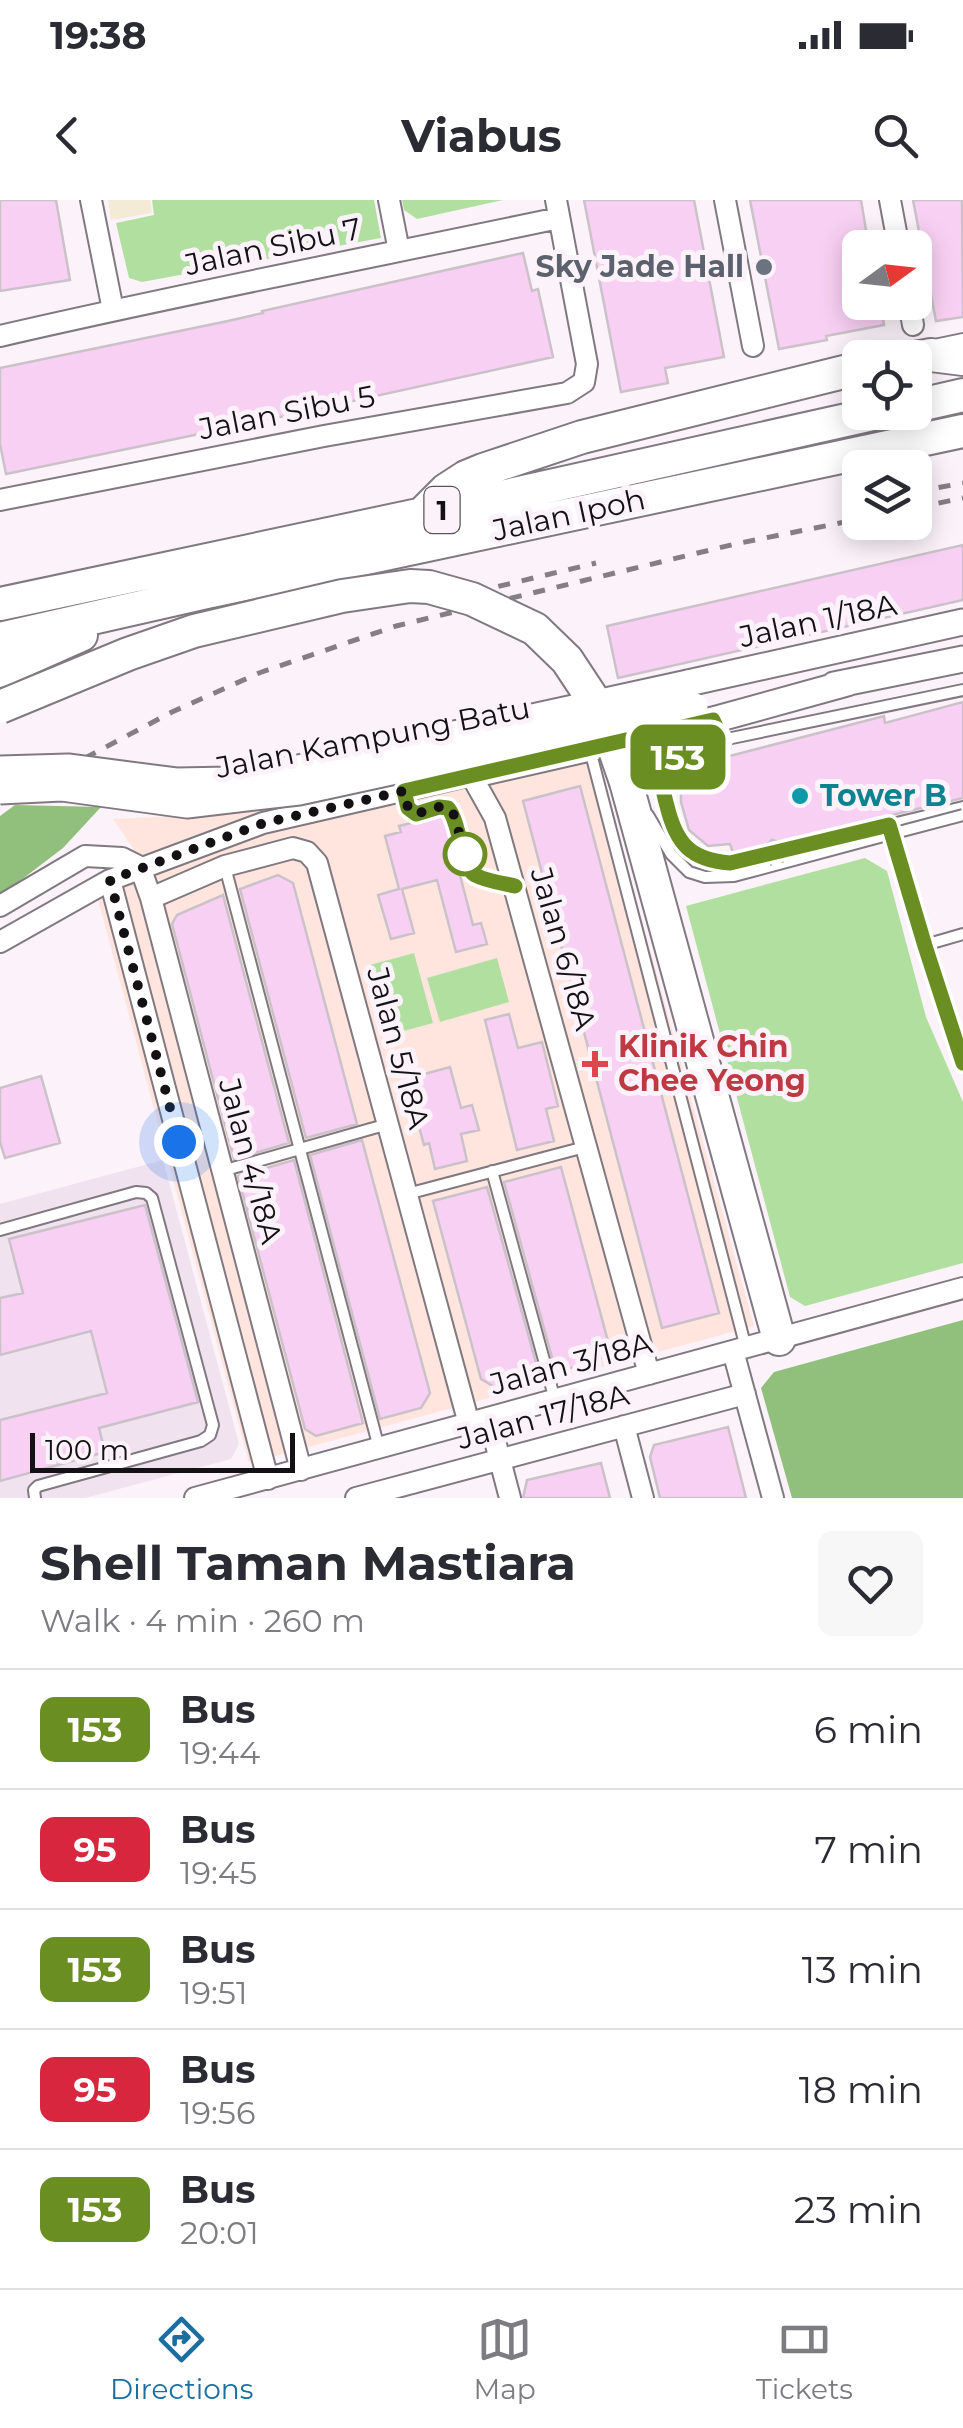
<!DOCTYPE html>
<meta charset="utf-8">
<style>
body{margin:0;font-family:Montserrat,sans-serif;background:#f7f7f7;color:#2b2b33;height:100vh;display:flex;flex-direction:column;font-size:38px;white-space:nowrap}
*{box-sizing:border-box;margin:0}
p{font-size:32px;color:#7c7c81}
.icon{flex:none;width:55px;height:55px;fill:none;stroke:currentColor;stroke-width:2;stroke-linecap:round;stroke-linejoin:round}
.map{position:relative;height:1298px;overflow:hidden}
.drawer{display:flex;flex-direction:column;background:#fff;flex:1}
.drawer>*{flex:none}
.badge{padding:0 20px;border-radius:15px;font-size:35px;line-height:65px}
.needle{width:65px;rotate:75deg}
.tools{position:absolute;left:842px;top:30px;display:grid;gap:20px}
.tools a{display:grid;place-items:center;width:90px;height:90px;border-radius:15px;background:#fff;box-shadow:0 5px 25px #0003;font-size:50px}
.scale{position:absolute;left:30px;bottom:25px;width:265px;box-sizing:border-box;padding-left:10px;border:5px solid #141114;border-top:0;font-size:28px;line-height:35px;white-space:nowrap;color:#141114;-webkit-text-stroke:8px #fcf2fa;paint-order:stroke}
.you{position:absolute;width:50px;height:50px;margin:-25px;border:8px solid #fff;border-radius:50%;background:#1a73e8;box-shadow:0 0 0 15px #1a73e833}
.map>.badge{position:absolute;translate:-50% -50%;box-shadow:0 0 0 5px #fff}
.round{display:grid;place-items:center;flex:none;width:105px;height:105px;border-radius:15px;background:#f7f7f7}
.headline{display:flex;align-items:center;justify-content:space-between;height:170px;padding:0 40px}
h1{font-size:48px;font-weight:700;line-height:75px}
ul{padding:0;list-style:none}
li{display:flex;align-items:center;gap:30px;height:120px;padding:0 40px;border-top:2px solid #e1e1e2}
li div{flex:1}
li b{display:block;font-size:38px}
li em{font-style:normal}
li .badge{min-width:110px;font-weight:700;text-align:center}
.status{display:flex;justify-content:space-between;align-items:center;height:70px;padding:0 50px;background:#fff;direction:ltr}
.status svg{height:28px;fill:currentColor}
header{display:flex;justify-content:space-between;align-items:center;height:130px;padding:0 40px;background:#fff;font-size:45px;font-weight:700}
.tabs{display:flex;justify-content:space-around;align-items:center;height:140px;border-top:2px solid #e1e1e2;background:#fff;font-size:28px;color:#7c7c81}
.tabs a{display:grid;justify-items:center;gap:5px}
.tabs .active{color:#1b6e9f}
.map>svg:first-child{display:block}
.commercial{fill:#ffe5de}
.industrial{fill:#f4ebd6}
.built{fill:#f0e2ef}
.green{fill:#b1df9f}
.forest{fill:#90c07c}
.building{fill:#f8d0f3;stroke:#cbc2c9;stroke-width:2.5}
.lines{fill:none;stroke-linecap:round;stroke-linejoin:round}
.service-casing{stroke:#817980;stroke-width:14}
.minor-casing{stroke:#817980;stroke-width:24}
.tertiary-casing{stroke:#817980;stroke-width:29}
.trunk-casing{stroke:#817980;stroke-width:36}
.service{stroke:#fff;stroke-width:10}
.minor{stroke:#fff;stroke-width:20}
.tertiary{stroke:#fff;stroke-width:25}
.trunk{stroke:#fff;stroke-width:32}
.rail{stroke:#857e84;stroke-width:5;stroke-dasharray:12 12;stroke-linecap:butt}
.service-bridge-casing{stroke:#817980;stroke-width:14;stroke-linecap:butt}
.tertiary-bridge-casing{stroke:#817980;stroke-width:29;stroke-linecap:butt}
.trunk-bridge-casing{stroke:#817980;stroke-width:36;stroke-linecap:butt}
.service-bridge{stroke:#fff;stroke-width:10}
.tertiary-bridge{stroke:#fff;stroke-width:25}
.trunk-bridge{stroke:#fff;stroke-width:32}
.line-casing{stroke:#fff;stroke-width:22}
.line{stroke:#6b8e23;stroke-width:15}
.walk{stroke:#141114;stroke-width:10;stroke-dasharray:0 18}
.worship-dot{fill:#6b7280;stroke:#fcf2fa;stroke-width:4}
.culture-dot{fill:#0f9aa8;stroke:#fcf2fa;stroke-width:4}
.stop-dot{fill:#fff;stroke:#6b8e23;stroke-width:5}
.health-dot{fill:#e0444e;stroke:#fcf2fa;stroke-width:4}
.labels{text-anchor:middle;stroke-width:10;stroke-linejoin:round;paint-order:stroke}
.shield{fill:#fcf2fa;stroke:#5a5459;stroke-width:2.5}
.shield-label{font-size:28px;font-weight:bold;fill:#141114}
.street-label{font-size:30px;fill:#141114;stroke:#fcf2fa}
.worship-label{font-size:30px;font-weight:bold;fill:#5b616d;stroke:#fcf2fa;text-anchor:end}
.culture-label{font-size:30px;font-weight:bold;fill:#0d838f;stroke:#fcf2fa;text-anchor:start}
.health-label{font-size:30px;font-weight:bold;fill:#be3a42;stroke:#fcf2fa;text-anchor:start}
</style>
<div class="status"><b>19:38</b><svg viewBox="0 0 49 12"><path d="M0 12V9h3v3zM5 12V6h3v6zM10 12V3h3v9zM15 12V0h3v12zM26 1h20v11H26zM47 4h2v5h-2z"/></svg></div>
<header><svg class="icon" aria-label="back" viewBox="0 0 24 24"><path d="M15 5l-7 7 7 7"/></svg>Viabus<svg class="icon" aria-label="search" viewBox="0 0 24 24"><circle cx="10" cy="10" r="6"/><path d="M15 15l6 6"/></svg></header>
<div class="map">
<svg width="963" height="1298" viewBox="0 0 963 1298">
<rect width="100%" height="100%" fill="#fcf2fa"/>
<!-- commercial -->
<path class="commercial" d="M592,540L754,1126L249,1263L93,681L139,657L113,619L256,612Z"/>
<!-- industrial -->
<path class="industrial" d="M108,0H150L152,13L111,20Z"/>
<!-- built -->
<path class="built" d="M163,960L239,1244L231,1259L85,1298H0V1004Z"/>
<!-- green -->
<path class="green" d="M152,0H374L381,38L142,82L129,78L116,23L154,15Z
M402,0H503L417,19L404,10Z
M865,658L887,671L926,817L963,902V1063L805,1106L790,1097L686,706Z
M414,753L433,823L389,835L370,765Z
M497,758L509,802L440,822L427,778Z"/>
<!-- forest -->
<path class="forest" d="M15,605L101,607L63,648L0,696V616Z
M963,1120V1298H792L761,1188L774,1172Z"/>
<!-- building -->
<path class="building" d="M0,0H56L70,80L0,91Z
M584,0H694L724,157L665,168L668,183L621,192Z
M750,0H861L869,48H860V102H880L884,125L826,136L827,140L779,149Z
M913,0H962L963,117L936,121Z
M523,53L532,91L538,89L553,157L248,224L6,274L0,244V168L228,121L263,113L262,111Z
M963,345V400L618,478L607,426Z
M963,502V598L779,642L772,640L765,646L733,653L730,644L708,646L689,630L681,602V586L688,571L699,564L884,516L885,523Z
M580,586L719,1113L662,1128L523,601Z
M440,616L445,618L473,725L481,723L487,744L456,752L437,680L402,689L414,733L391,739L378,695L399,689L385,636L401,632L399,626Z
M278,675L293,683L357,924L306,938L240,689Z
M223,695L289,943L234,959L172,724L177,715Z
M509,814L518,848L542,842L558,906L546,909L554,941L517,950L485,820Z
M450,867L461,908L472,905L479,930L461,934L467,961L435,969L429,943L424,945L406,879Z
M41,876L60,943L5,958L0,942V888Z
M362,940L430,1193L421,1208L380,1219L310,955Z
M294,960L363,1223L316,1236L305,1229L238,976Z
M561,967L609,1145L600,1160L556,1172L504,982Z
M487,987L540,1177L496,1188L481,1179L433,1001Z
M145,1005L198,1202L99,1228L105,1252L0,1281V1220L107,1193L91,1131L0,1155V1098L23,1093L9,1039Z
M728,1227L746,1298H660L650,1257L654,1245Z
M601,1263L610,1298H523L527,1280Z"/>
<g class="lines">
<!-- service casing -->
<g class="service-casing">
<path id="service" d="M939,144L963,139
M963,490L722,540C705,546 677,550 667,568C660,580 663,593 667,606C675,643 690,660 730,663L963,607
M590,550L746,1148
M404,591L408,608L415,614L439,607L448,608L454,615L469,670L477,676L513,685
M648,615L671,654L689,672L705,677L734,676L891,634
M891,631L963,863
M225,667L379,1248
M925,745L963,734
M222,971L388,924
M492,971L555,1200
M407,994L585,947
M0,1030L136,992L146,993L152,998L213,1225L210,1235L201,1241L38,1286L34,1290L35,1298"/>
</g>
<!-- minor casing -->
<g class="minor-casing">
<path id="minor" d="M91,0L113,110
M389,0L399,51
M725,0L753,146
M890,0L899,48
M909,102L913,125
M0,136C185,93 373,57 559,18
M0,300L324,236L567,193L584,182L587,164L556,0
M140,667L151,698L301,1270
M110,680L268,1279
M151,698L225,666L293,648L307,652L317,663L469,1224
M0,706L85,656L122,658L140,667
M0,742L110,680L263,623L471,575L495,618L649,1174
M733,1151L773,1298
M489,1218L510,1298
M624,1226L643,1298
M195,1298L963,1088
M356,1298L745,1194"/>
</g>
<!-- tertiary casing -->
<g class="tertiary-casing">
<path id="tertiary" d="M688,483L963,422
M834,485L963,459
M471,575L713,520L847,483"/>
</g>
<!-- trunk casing -->
<g class="trunk-casing">
<path id="trunk" d="M915,158L931,155L963,159
M915,206L963,195
M423,313L446,290L466,277L483,270L582,237L860,168
M0,404L470,304L882,212
M0,439L207,392L963,231
M0,471L81,435
M626,582L779,1139"/>
</g>
<!-- service -->
<use href="#service" class="service"/>
<!-- minor -->
<use href="#minor" class="minor"/>
<!-- tertiary -->
<use href="#tertiary" class="tertiary"/>
<!-- trunk -->
<use href="#trunk" class="trunk"/>
<!-- rail -->
<path class="rail" d="M915,292L963,283
M915,308L963,298
M475,392L596,363
M0,603L172,512L259,473L396,426L735,344L860,319"/>
<!-- service-bridge casing -->
<g class="service-bridge-casing">
<path id="service-bridge" d="M891,634L963,615
M773,649L777,664"/>
</g>
<!-- tertiary-bridge casing -->
<g class="tertiary-bridge-casing">
<path id="tertiary-bridge" d="M0,569L68,567L176,581L231,580L294,569L688,483
M0,591L62,588L187,605L299,592L695,506"/>
</g>
<!-- trunk-bridge casing -->
<g class="trunk-bridge-casing">
<path id="trunk-bridge" d="M0,507L128,454L194,431L342,396L410,386L429,387L472,399L535,429L567,460L602,513L626,582"/>
</g>
<!-- service-bridge -->
<use href="#service-bridge" class="service-bridge"/>
<!-- tertiary-bridge -->
<use href="#tertiary-bridge" class="tertiary-bridge"/>
<!-- trunk-bridge -->
<use href="#trunk-bridge" class="trunk-bridge"/>
</g>
<g class="lines">
<!-- line casing -->
<g class="line-casing">
<path id="line" d="M515,686C502,683 486,681 475,675C460,666 461,624 448,608L439,607L416,614L408,608L404,591L713,520L722,540C705,546 677,550 667,568C660,580 663,592 667,606C676,643 690,660 730,663L889,625L925,746L963,863"/>
</g>
<!-- line -->
<use href="#line" class="line"/>
<!-- walk -->
<path class="walk" d="M179,942L110,680L264,623L404,591L408,608L416,614L439,607L448,608L454,615L465,654"/>
</g>
<!-- markers -->
<circle class="worship-dot" cx="764" cy="67" r="10"/>
<circle class="culture-dot" cx="800" cy="596" r="10"/>
<circle class="stop-dot" cx="465" cy="654" r="20"/>
<path class="health-dot" d="M590 849h10v10h10v10h-10v10h-10v-10h-10v-10h10z"/>
<g class="labels">
<!-- shield labels -->
<rect class="shield" x="424.5" y="287" width="35" height="46" rx="8"/>
<g class="shield-label">
<text x="442" y="320">1</text>
</g>
<!-- street labels -->
<g class="street-label">
<text transform="translate(273 47) rotate(-12)" y="10">Jalan Sibu 7</text>
<text transform="translate(287 213) rotate(-11)" y="10">Jalan Sibu 5</text>
<text transform="translate(569 315) rotate(-12)" y="10">Jalan Ipoh</text>
<text transform="translate(818 421) rotate(-12)" y="10">Jalan 1/18A</text>
<text transform="translate(373 538) rotate(-11)" y="10">Jalan Kampung Batu</text>
<text transform="translate(563 749) rotate(74)" y="10">Jalan 6/18A</text>
<text transform="translate(398 848) rotate(75)" y="10">Jalan 5/18A</text>
<text transform="translate(250 961) rotate(75)" y="10">Jalan 4/18A</text>
<text transform="translate(571 1164) rotate(-15)" y="10">Jalan 3/18A</text>
<text transform="translate(543 1217) rotate(-15)" y="10">Jalan 17/18A</text>
</g>
<!-- worship labels -->
<g class="worship-label">
<text x="744" y="77">Sky Jade Hall</text>
</g>
<!-- culture labels -->
<g class="culture-label">
<text x="820" y="606">Tower B</text>
</g>
<!-- health labels -->
<g class="health-label">
<text x="618" y="857">Klinik Chin<tspan x="618" dy="34">Chee Yeong</tspan></text>
</g>
</g>
</svg>
<div class="tools">
<a><svg class="needle" viewBox="-14 -14 28 28"><path d="M0-13l5 13h-10z" fill="#e53935"/><path d="M0 13l5-13h-10z" fill="#7c7c81"/></svg></a>
<a><svg class="icon" aria-label="locate" viewBox="0 0 24 24"><circle cx="12" cy="12" r="6"/><path d="M12 2v4M12 18v4M2 12h4M18 12h4"/></svg></a>
<a><svg class="icon" aria-label="layers" viewBox="0 0 24 24"><path d="M12 4l9 5-9 5-9-5zM3 14l9 5 9-5"/></svg></a>
</div>
<div class="scale">100 m</div>
<div class="you" style="left:179px;top:942px"></div>
<b class="badge" style="left:678px;top:557px;background:#6b8e23;color:#fff">153</b>
</div>
<section class="drawer">
<div class="headline"><div><h1>Shell Taman Mastiara</h1><p>Walk · 4 min · 260 m</p></div><a class="round"><svg class="icon" aria-label="heart" viewBox="0 0 24 24"><path d="M12 20l-8-8c-3-5 5-10 8-4 3-6 11-1 8 4z"/></svg></a></div>
<ul>
<li><span class="badge" style="background:#6b8e23;color:#fff">153</span><div><b>Bus</b><p>19:44</p></div><em>6 min</em></li>
<li><span class="badge" style="background:#d7263d;color:#fff">95</span><div><b>Bus</b><p>19:45</p></div><em>7 min</em></li>
<li><span class="badge" style="background:#6b8e23;color:#fff">153</span><div><b>Bus</b><p>19:51</p></div><em>13 min</em></li>
<li><span class="badge" style="background:#d7263d;color:#fff">95</span><div><b>Bus</b><p>19:56</p></div><em>18 min</em></li>
<li><span class="badge" style="background:#6b8e23;color:#fff">153</span><div><b>Bus</b><p>20:01</p></div><em>23 min</em></li>
</ul>
</section>
<nav class="tabs">
<a class="active"><svg class="icon" aria-label="directions" viewBox="0 0 24 24"><path d="M12 3l9 9-9 9-9-9zM9 14v-3h6M13 9l2 2-2 2"/></svg>Directions</a>
<a><svg class="icon" aria-label="map" viewBox="0 0 24 24"><path d="M3 6l6-2 6 2 6-2v14l-6 2-6-2-6 2zM9 4v14M15 6v14"/></svg>Map</a>
<a><svg class="icon" aria-label="tickets" viewBox="0 0 24 24"><path d="M3 7h18v10H3zM15 7v10"/></svg>Tickets</a>
</nav>
